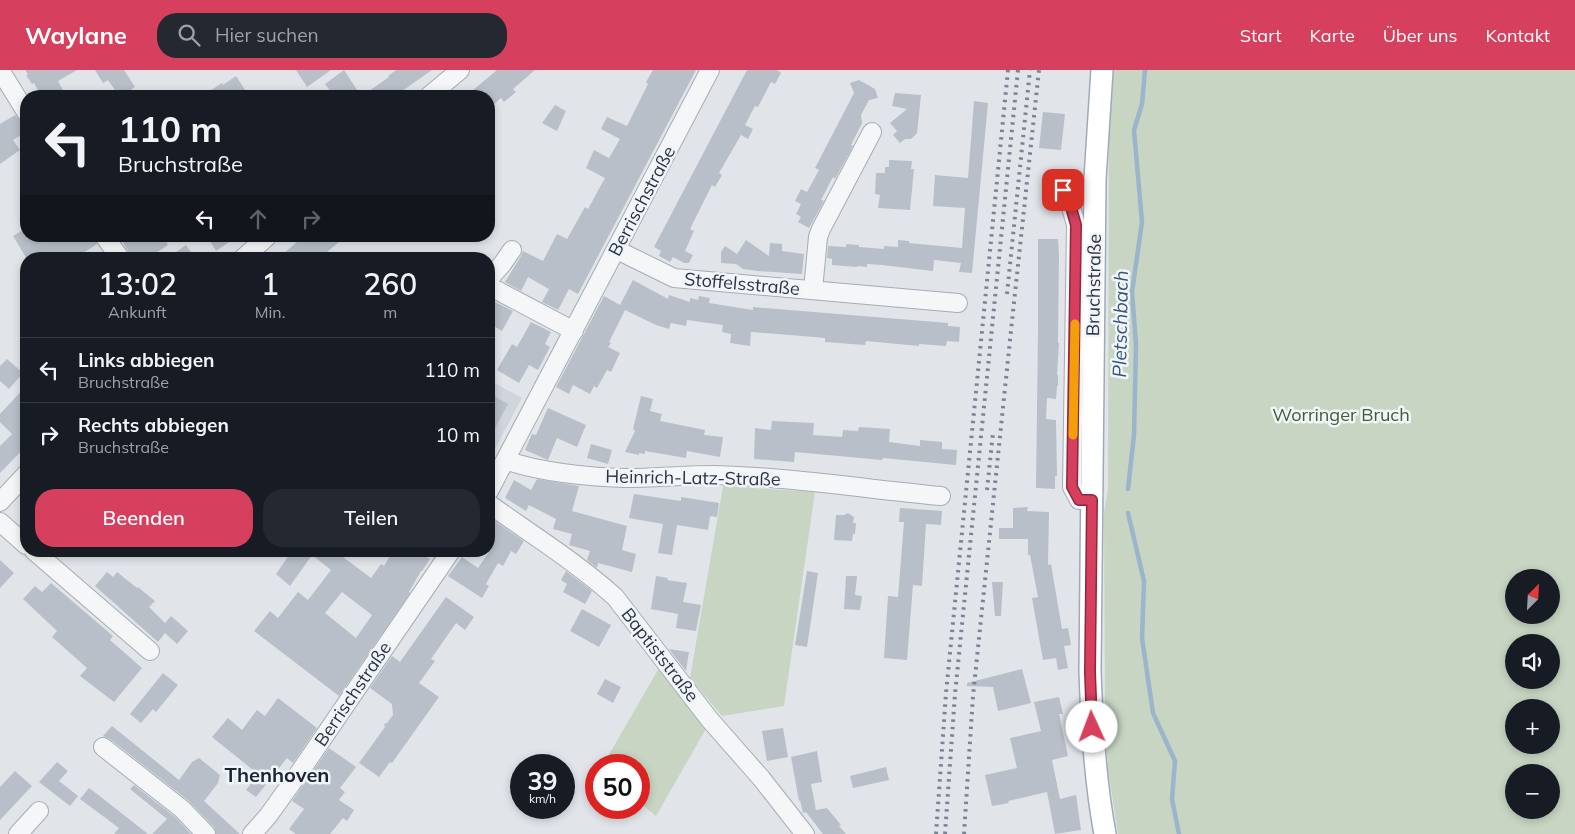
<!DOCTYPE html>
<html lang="de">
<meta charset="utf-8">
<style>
:root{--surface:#171b24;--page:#242831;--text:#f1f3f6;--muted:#9ea1a6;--line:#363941;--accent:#d63f5e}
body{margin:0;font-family:Mulish,sans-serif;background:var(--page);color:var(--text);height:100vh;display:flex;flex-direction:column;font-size:19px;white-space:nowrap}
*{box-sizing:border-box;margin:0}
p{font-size:16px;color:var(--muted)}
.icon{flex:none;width:28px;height:28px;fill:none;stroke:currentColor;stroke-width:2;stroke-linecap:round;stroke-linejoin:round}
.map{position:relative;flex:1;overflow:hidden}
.panel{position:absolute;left:20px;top:182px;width:475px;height:305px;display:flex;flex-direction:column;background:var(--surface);border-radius:20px;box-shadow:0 2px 8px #0003}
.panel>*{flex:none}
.banner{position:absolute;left:20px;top:20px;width:475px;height:152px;border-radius:20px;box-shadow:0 2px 8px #0003;background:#171b24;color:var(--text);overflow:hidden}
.needle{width:32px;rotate:24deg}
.controls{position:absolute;left:1505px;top:499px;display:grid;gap:10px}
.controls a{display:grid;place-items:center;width:55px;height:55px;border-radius:50%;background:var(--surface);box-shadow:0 2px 8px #0003;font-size:25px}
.speed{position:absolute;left:510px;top:684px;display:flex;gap:10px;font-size:25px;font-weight:700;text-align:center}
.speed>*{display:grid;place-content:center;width:65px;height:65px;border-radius:50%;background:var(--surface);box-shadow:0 2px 8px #0003;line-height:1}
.speed small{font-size:12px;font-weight:400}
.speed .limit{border:8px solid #d22;background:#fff;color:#111}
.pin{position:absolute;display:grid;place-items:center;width:42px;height:42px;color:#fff;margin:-21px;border-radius:10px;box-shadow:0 2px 8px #0006}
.me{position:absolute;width:55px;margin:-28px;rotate:358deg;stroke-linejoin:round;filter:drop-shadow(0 0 4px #0008)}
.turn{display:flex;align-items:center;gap:18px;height:105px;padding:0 15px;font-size:22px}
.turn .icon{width:65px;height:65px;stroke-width:2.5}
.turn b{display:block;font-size:35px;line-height:42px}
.lanes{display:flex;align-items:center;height:48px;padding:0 15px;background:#0003;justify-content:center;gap:25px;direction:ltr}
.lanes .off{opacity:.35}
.eta{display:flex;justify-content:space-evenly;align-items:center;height:85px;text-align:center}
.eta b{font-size:30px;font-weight:600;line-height:35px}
.primary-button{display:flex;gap:10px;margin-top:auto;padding:10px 15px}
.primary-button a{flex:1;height:58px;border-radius:20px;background:var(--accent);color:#fff;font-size:20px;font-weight:600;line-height:58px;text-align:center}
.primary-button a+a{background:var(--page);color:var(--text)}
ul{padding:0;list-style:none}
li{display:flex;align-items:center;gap:15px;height:65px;padding:0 15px;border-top:1px solid var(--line)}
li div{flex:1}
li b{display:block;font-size:19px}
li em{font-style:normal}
header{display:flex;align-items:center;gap:30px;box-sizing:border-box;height:70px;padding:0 25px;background:var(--accent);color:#fff}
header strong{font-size:24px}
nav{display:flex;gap:28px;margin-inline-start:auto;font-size:18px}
.search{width:350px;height:45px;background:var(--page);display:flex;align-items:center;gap:12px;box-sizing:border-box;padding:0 18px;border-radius:20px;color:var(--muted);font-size:19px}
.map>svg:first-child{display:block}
.built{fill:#cfd4dd}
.green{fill:#c7d5c2;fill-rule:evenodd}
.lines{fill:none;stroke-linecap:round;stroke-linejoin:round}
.stream{stroke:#9ab5cc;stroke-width:4.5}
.building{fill:#b8bfc8;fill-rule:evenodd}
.minor-casing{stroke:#a6acb5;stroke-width:20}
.major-casing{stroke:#9faab7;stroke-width:24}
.minor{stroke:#f4f6f8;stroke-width:18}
.major{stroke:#fff;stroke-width:21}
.rail{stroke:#798595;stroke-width:4;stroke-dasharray:2.5 5;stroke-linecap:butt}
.route-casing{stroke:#8b293d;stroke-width:12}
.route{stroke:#d63f5e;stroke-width:9}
.slow{stroke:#f59e0b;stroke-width:9}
.labels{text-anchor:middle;stroke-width:5;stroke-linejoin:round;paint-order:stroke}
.street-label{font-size:18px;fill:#283343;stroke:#f1f4f8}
.park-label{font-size:18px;fill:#3f6035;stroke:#f1f4f8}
.water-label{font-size:19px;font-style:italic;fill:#30557a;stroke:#f1f4f8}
.quarter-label{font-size:20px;font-weight:bold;fill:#1a2434;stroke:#f1f4f8}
</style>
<header>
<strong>Waylane</strong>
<div class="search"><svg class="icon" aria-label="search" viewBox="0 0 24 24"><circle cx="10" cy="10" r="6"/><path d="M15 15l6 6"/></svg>Hier suchen</div>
<nav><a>Start</a><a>Karte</a><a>Über uns</a><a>Kontakt</a></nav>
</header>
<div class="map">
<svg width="1575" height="764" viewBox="0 0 1575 764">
<rect width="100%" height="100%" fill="#e1e5ea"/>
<!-- built -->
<path class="built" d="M489,310L522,328L489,390Z"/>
<!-- green -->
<path class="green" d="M1109,0H1575V764H1118L1108,699L1105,647L1104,443L1108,419ZM1514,508H1551V545H1514ZM1514,572H1551V610H1514ZM1514,638H1551V675H1514ZM1514,702H1551V740H1514Z
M723,416L815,422L784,636L722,646L690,608Z
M659,598L707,657L656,746L639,732V695H603Z"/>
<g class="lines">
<!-- stream -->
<path class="stream" d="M1128,419L1134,365L1136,275L1132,222L1142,152L1134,60L1142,34L1145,0
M1128,443L1144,511L1142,568L1153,643L1175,691L1172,729L1179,764"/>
</g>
<!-- building -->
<path class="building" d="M25,0H77L58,11L64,22L56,26H41L34,13L32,14L26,5L28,4Z
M95,0H124L135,17L122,26H119L108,10L103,13Z
M296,0H331L307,17Z
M344,0L361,26H334L325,14Z
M396,0H432L395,26H362L389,7L388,6Z
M497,0H535L513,19L516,22L504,32L501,28L489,39V26H466Z
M653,0H696L578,224L569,219L558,240L542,232L549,219L528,207L521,221L505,212L521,186L523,181L543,191L557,164L567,169L585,137L588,139L605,108L586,98L594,80L609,88L620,69L601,59L607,47L627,56L648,14L646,12Z
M747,0H777L781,3L775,14L771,12L758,37L755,36L745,55L753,59L748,69L741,65L719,103L722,105L715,117L712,115L690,159L694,161L685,181L693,185L689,193H684L673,187L670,192L659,186L661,181L654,177Z
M236,6L249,26H202L222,13L223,15Z
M859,10L875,19L878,28L869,30L861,45L862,53L851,75L853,76L835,109L833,107L821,130L824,131L809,158L798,152L801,147L796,144L801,134L795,131L801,119L807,122L819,100L815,98L854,23L850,13Z
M895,23L921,25L917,63L911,69H905L900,73L893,65L897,61L890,53L907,39L892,36Z
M974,31L988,33L972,203L959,202L961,193L934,190L933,201L882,195L867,194V197L857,196V197L832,195V189L827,188L828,176L846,177V174L859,175V177L884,179V176L898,177V170L909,171V173L962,178L965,138L933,136L935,105L968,108Z
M555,35L566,41L557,61L542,53Z
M1043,42L1065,44L1061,80L1039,78Z
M15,45L22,52L26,53V62L13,70L20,80L0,94V54Z
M889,90L912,91L911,99H914L910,140L878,138L880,125L875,124L876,103H885V97H889Z
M26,158V166H94L97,174L74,189H27L13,166Z
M119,166H163L168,175L147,189H135L132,183L130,184Z
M207,166H238L216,181Z
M304,166H346L319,189H277Z
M1038,169H1058L1059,183L1058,273H1059L1057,305H1058V316H1057L1056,329L1047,328L1046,349L1056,350L1057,406H1055V419L1036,418L1038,259Z
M746,170L769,186L770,173L782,174V181L804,184L802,204L758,201L743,199L736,194L721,193V182L725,176L737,184Z
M186,175L196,189H166Z
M633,210L668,229L669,225L690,232V228L698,230L699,226L710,228L709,233L753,240V237L948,253V256L960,257L959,272L947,271L946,276L919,274V276L866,271L865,275L825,272V268L814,267L751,262L750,276L730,273L731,264L722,262L723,255L687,250L686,256L671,253L669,259L656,255L625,240L609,272L611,273L608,277L620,283L611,302L607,300L597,318L594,316L590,324L573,315L569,324L556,317L604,226L620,235Z
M489,229L513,241L502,261L489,253Z
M531,252L551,262L545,274L550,277L538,300L529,295L519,313L497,300L512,274L517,277Z
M7,289L23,303L9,319L0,311V296Z
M26,316V376L0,403V376L12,364L0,352V344Z
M489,323L508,334L489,369Z
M641,326L653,329L650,341L662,344L660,351L705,360L704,365L723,367L720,387L687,381L686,388L645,381V384L639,383V385L625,382L635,361L633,359Z
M548,338L586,355L577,377L557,368L548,390L525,380L532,364L536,365Z
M772,351L814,353L813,365L842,367L843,360L858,361L859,357L890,359L889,372L920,376V370L942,372V379L957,380L956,395L883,388L882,390L795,382L794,392L754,389L755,358L771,360Z
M591,374L612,380L608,394L587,388Z
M537,409L579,416L572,441L627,456L622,480L636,484L632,502L598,493L597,498L587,490L590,481L569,475L572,464L553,459L556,449L529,435L526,441L505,428L514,410L531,420Z
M634,424L681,431V427L719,433L717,447L710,446L708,460L677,455L672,485L658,483L663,454L629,448Z
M1028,437L1027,441L1049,442L1048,495L1051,494L1062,559L1068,558L1071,575L1064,576L1068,598L1058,600L1056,588L1043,590L1032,528L1038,527L1030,485H1028V469H999V458H1013V438Z
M900,438L942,441L941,455L926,454L922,516L913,515L907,590L884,588L888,526L898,527L904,452H899Z
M848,443L854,447L853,453H856L855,464H853L852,471L834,470L836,445H844Z
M493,450L524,471L516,484L511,481L503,496L498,493L486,514L489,516L482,528L448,506L462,487L478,498L489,482V456Z
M292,481H335L371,508L381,494L384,496L393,481H417L430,489L422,501H421L409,522L410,523L339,626L254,561L270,541L278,548L298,522L308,530L331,500L312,485L290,516L276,504ZM342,522L372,545L356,568L325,543Z
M0,490L14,503L0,518Z
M566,501L592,521L585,534L563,522L567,514L561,510Z
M807,501L818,503L807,577L795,575Z
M107,502L113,507L117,502L137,518L138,517L145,523L155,531L149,537L165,553L171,546L188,561L177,574L165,563L158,572L95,516Z
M656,506L668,508L667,510L687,513L683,532L701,535L696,561L676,558L678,544L651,539Z
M846,506H857L855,525L862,526L860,540L844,539Z
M992,512H1003L1001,546H995Z
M51,513L113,566L110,570L142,598L114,632L80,606L87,598L52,567L57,561L23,529L35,516L42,522Z
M446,527L474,547L465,560L456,553L431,589L435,591L419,613L439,627L392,693L390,692L379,707L359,693L385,657L384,654L387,653L393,645L392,634L370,618L392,586L400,592Z
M582,539L611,555L599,577L570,561Z
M669,579L689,582L686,601Z
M1022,599L1031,633L998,641L993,617L967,616V613Z
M163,603L178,615L156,642L153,639L141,653L130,644Z
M605,609L621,617L613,633L597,624Z
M1059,627L1063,644H1059L1068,686L1052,690L1060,729L1076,725L1081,760L1055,764L1047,722L1008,731L1009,733L992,736L985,705L1017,698L1010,668L1041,661L1034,632Z
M278,628L317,658L293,693L287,688L256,727L246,720L258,704L212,667L228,648L242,660L257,640L265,646Z
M112,656L179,710L192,692L199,688L220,705L218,713L204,731L240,764H216L214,757L189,731L110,669L103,666Z
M783,658L788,687L767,691L762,661Z
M329,678L356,697L340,718L345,722L339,730L354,740L347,751L343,748L330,764H296L289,759L304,739L292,731Z
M817,681L822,712L811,714L816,740L827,738L841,755L839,756L846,764H823L806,742L803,743L800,730L799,731L791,687Z
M57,692L68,701L59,711L78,726L70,736L39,712Z
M886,697L889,710L853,718L850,706Z
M15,701L32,716L0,750V717Z
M134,715L175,747L191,764H152L167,749L130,719Z
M89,718L101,727L148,764H114L119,758L80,729Z"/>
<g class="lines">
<!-- minor casing -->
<g class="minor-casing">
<path id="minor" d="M0,0L26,42
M429,26L460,0
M1063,120L1070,134L1076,155L1072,417L1079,430H1092
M104,166L121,189
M617,180L674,208L958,233
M242,189L268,166
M489,209L503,193L512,180
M489,216L574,261
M813,220L818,167L821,159L872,62
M505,390C539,402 588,407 624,408C655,408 685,405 715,405C791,407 866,419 941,426
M489,421L710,0
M0,432L26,404
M489,434C531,464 576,492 615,527L710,650L761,708L805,764
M0,452L26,475
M34,481L150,581
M103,677L182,739L206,764
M18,764L39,741
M252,764L268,746L301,700L451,481"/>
</g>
<!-- major casing -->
<g class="major-casing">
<path id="major" d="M1102,0L1095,109L1090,601C1092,656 1095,710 1105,764"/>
</g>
<!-- minor -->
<use href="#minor" class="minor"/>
<!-- major -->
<use href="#major" class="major"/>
<!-- rail -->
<path class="rail" d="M1007,224L1030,0
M987,420L993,363
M936,764L946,623L1008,0
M945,764L955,624L1018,0
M964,764L973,626L1012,251L1039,0"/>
</g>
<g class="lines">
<!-- route casing -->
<g class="route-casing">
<path id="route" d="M1063,120L1070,134L1076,155L1072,417L1079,430H1092L1090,602L1092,657"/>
</g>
<!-- route -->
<use href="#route" class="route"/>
<!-- slow -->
<path class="slow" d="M1073,365L1075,254"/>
</g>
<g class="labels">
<!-- street labels -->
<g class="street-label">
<text transform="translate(642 131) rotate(-62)" y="6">Berrischstraße</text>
<text transform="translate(742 214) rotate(5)" y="6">Stoffelsstraße</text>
<text transform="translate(1094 215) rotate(-89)" y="6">Bruchstraße</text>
<text transform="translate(693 408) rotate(1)" y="6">Heinrich-Latz-Straße</text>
<text transform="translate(660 585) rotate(52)" y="6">Baptiststraße</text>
<text transform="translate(353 624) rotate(-56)" y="6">Berrischstraße</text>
</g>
<!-- park labels -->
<g class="park-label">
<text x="1341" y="351">Worringer Bruch</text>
</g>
<!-- water labels -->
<g class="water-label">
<text transform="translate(1120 254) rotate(-89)" y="7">Pletschbach</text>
</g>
<!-- quarter labels -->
<g class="quarter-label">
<text x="277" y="712">Thenhoven</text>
</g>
</g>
</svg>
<div class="controls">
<a><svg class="needle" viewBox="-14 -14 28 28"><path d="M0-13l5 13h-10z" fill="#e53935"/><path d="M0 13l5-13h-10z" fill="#9ea1a6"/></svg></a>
<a><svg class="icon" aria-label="sound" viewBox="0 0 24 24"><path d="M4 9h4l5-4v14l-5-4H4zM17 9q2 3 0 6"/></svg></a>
<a>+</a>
<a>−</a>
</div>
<div class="speed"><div>39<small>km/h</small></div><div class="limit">50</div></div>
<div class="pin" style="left:1063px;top:120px;background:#d93025"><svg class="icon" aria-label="arrive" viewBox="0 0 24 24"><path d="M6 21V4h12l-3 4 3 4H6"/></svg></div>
<svg class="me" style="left:1092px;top:657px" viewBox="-20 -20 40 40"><circle r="19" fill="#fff"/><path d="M0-13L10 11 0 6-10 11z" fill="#d63f5e"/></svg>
<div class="banner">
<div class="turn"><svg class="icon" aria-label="left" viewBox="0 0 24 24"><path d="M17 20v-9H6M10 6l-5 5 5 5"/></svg><div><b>110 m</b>Bruchstraße</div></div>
<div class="lanes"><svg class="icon" aria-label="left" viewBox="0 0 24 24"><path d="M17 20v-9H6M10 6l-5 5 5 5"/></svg><svg class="icon off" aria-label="ahead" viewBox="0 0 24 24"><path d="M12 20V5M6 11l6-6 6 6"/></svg><svg class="icon off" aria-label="right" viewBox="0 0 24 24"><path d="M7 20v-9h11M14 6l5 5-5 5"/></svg></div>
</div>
<section class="panel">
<div class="eta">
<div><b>13:02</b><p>Ankunft</p></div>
<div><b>1</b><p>Min.</p></div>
<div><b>260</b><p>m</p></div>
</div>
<ul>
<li><svg class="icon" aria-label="left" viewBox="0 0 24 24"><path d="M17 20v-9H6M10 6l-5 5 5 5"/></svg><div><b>Links abbiegen</b><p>Bruchstraße</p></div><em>110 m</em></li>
<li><svg class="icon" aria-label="right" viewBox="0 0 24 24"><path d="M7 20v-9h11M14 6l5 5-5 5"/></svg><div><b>Rechts abbiegen</b><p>Bruchstraße</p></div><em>10 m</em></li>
</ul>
<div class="primary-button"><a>Beenden</a><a>Teilen</a></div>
</section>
</div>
